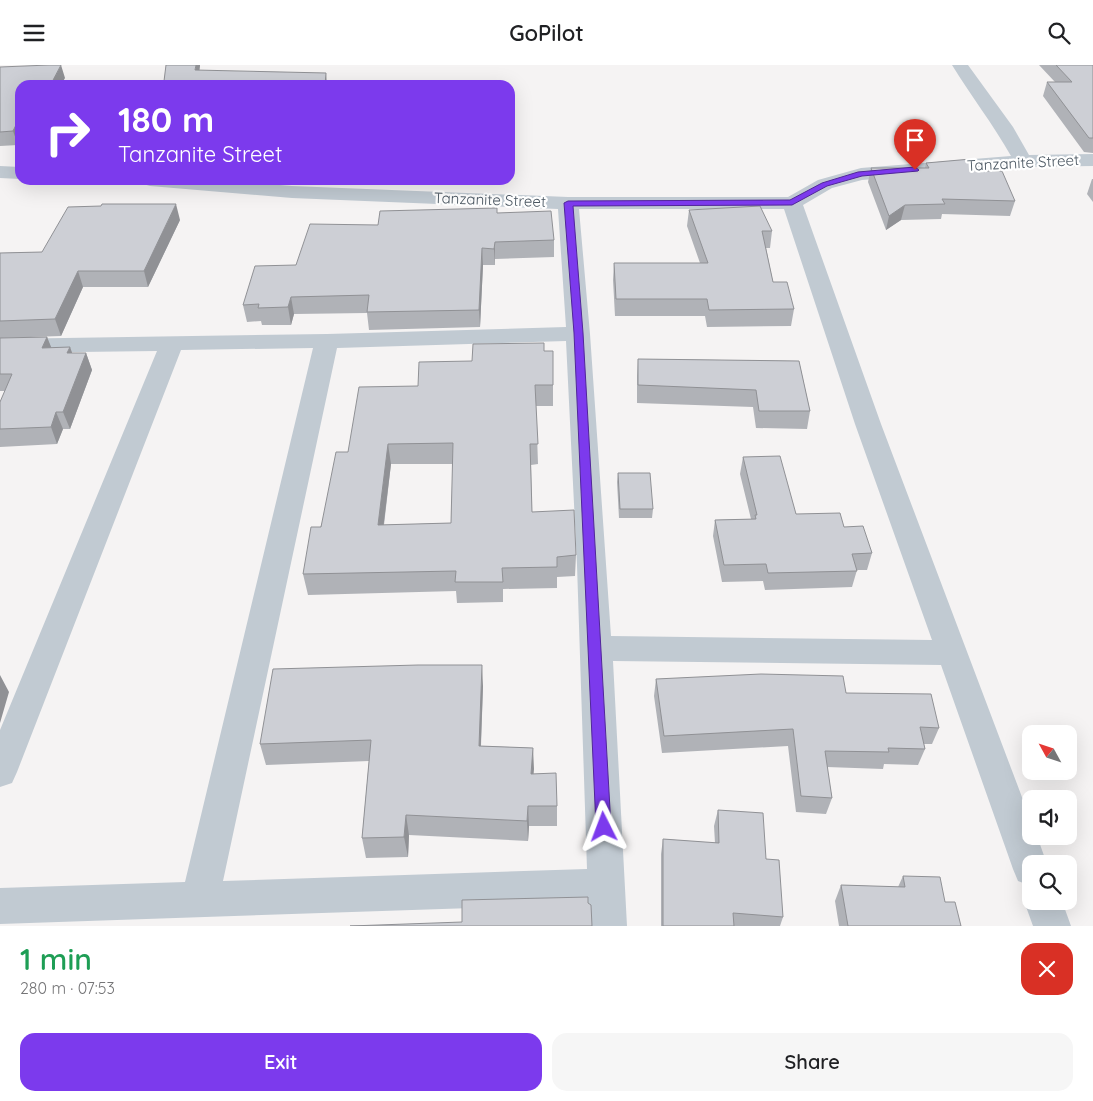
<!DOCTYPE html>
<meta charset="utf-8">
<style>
:root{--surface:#fff;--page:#f6f6f6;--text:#202124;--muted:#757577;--accent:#7c3aed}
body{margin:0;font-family:Quicksand,sans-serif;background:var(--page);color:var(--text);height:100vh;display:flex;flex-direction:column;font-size:19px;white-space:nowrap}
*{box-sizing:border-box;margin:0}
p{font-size:16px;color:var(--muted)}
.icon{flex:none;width:28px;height:28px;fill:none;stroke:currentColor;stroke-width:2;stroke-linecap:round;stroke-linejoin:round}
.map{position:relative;height:861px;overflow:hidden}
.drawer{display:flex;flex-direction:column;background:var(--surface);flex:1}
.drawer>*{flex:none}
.hud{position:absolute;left:15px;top:15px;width:500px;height:105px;border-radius:15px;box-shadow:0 5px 20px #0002;background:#7c3aed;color:#fff;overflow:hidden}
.needle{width:32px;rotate:310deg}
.controls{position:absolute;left:1022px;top:660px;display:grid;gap:10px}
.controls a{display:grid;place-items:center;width:55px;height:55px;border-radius:10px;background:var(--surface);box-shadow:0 5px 20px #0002;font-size:25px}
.pin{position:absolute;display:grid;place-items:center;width:42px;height:42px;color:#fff;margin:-51px -21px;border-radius:50% 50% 50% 0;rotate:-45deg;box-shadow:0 0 5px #0007}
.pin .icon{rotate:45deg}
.me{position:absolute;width:55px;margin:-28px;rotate:357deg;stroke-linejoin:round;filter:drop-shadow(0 0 4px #0008)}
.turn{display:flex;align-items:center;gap:18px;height:105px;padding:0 20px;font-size:22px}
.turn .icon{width:65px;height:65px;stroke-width:2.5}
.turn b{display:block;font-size:35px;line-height:42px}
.round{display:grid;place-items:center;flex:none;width:52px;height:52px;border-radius:15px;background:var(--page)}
.summary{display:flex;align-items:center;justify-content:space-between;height:85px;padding:0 20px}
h1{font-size:30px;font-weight:600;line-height:38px;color:#1e9e55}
.cta{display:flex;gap:10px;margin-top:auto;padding:10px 20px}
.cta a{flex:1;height:58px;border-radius:15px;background:var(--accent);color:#fff;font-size:20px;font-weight:600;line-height:58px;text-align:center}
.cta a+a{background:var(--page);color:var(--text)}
header{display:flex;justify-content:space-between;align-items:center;height:65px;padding:0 20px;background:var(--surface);font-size:22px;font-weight:600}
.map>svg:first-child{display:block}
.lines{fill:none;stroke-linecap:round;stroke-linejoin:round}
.minor{fill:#c1cad2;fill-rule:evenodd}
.wall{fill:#b0b2b7;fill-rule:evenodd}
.shaded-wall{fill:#909195}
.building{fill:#cdcfd5;stroke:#909195;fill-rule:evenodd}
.route{fill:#7c3aed;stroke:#51269a}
.labels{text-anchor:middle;stroke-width:4.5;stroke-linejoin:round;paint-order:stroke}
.far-street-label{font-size:15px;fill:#4a5661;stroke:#fff}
</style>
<header><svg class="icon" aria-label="menu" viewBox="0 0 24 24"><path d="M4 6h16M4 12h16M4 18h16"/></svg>GoPilot<svg class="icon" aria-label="search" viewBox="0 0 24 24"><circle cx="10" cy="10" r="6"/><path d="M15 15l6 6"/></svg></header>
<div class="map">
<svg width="1093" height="861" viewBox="0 0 1093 861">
<rect width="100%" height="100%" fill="#f5f3f3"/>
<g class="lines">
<!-- minor -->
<path class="minor" d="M952,0H968L1013,62L1029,90L1093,89V101L1023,102L862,115L832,123L803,140L881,359L1031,756V771H1037L1047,799H1031V821L1018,816L1013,804L941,600L613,596L627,861H589L588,839L0,859V823L185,817L313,283L181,285L17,707L12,718L0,722V665L157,286L0,288V274L327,269L566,262L558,144L292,133L150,121L143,119L140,115H220L292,121L568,132H788L818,115L861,103L1011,91C993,59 971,31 952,0ZM579,144H784L855,359L932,575L611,571L590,269ZM566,276L577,500L587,804L223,816L337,283Z
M0,101L20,102V114L0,113Z
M1030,823H1031V836H1062L1071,861H1033L1024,836Z"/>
</g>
<!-- wall -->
<path class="wall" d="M1039,0H1093V88L1084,87L1043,31L1047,17H1055Z
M0,2L65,13L20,20V76L18,80L0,81Z
M926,98L978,106L1015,136L1010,151L942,149L941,154L901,155L886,165L868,117L871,103H925Z
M1092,114H1093V137L1087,129Z
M497,143V148L554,175V192L495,194V200H483L480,262L369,265L367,248L294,249L291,260H262L261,256L247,257L243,240L296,200L378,160Z
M689,145L772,166L770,183H766L773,217L794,244L791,261L707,262L705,251H615L613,215L614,198H700L687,161Z
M180,155L148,222H83L61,271L0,273V188L42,187Z
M47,272L51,283L70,282L72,288H86L92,305L70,364H63L57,379L0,382V337L5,326H0V273Z
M544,286H553V341H536L538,399L531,400L532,447L576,490L575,511L557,512V523L503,524V537L457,538L456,526L308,530L303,509L348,387L418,321L472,296ZM391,399H453L451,458L384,460Z
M638,294L799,296L810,346L807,364L756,363L753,342L637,338V311Z
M743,392L796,449L844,462L872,488L867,505H857L852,522L765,525L763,516L722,517L713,471L715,455L751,454L740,409Z
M618,408L653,444L652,453H619L617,417Z
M656,614L846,628L939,663L932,679H924L925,684L918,700L884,699L883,704L827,702L832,733L826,749L796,747L788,681L662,688L654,631Z
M483,621L481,681L533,683V709L557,741V761H529L528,776L409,770L408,792L366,793L362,773L369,696L266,700L260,679Z
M718,745L766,794L783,852L780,861H661V789L663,774L715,778L714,761Z
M903,811L945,837L961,861H839L835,836L841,820L898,822Z"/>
<!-- shaded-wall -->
<path class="shaded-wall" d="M61,0L65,13L61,20H51V19Z
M196,0H200V1L198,19L195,5Z
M326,8L327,20H325Z
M16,60L20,71V76L18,80L13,66Z
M176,139L180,155L148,222L144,206Z
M905,140L901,155L886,165L889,151Z
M495,177V200L494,184Z
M482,183L483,200L480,262L479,245Z
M78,206L83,222L61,271L55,254Z
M291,232L294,249L291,260L288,242Z
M47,272L54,289L42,283Z
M70,282L76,299L67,288Z
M86,288L92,305L70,364L63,347Z
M56,347L63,364L57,379L51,362Z
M388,379L391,399L381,481L378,460Z
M482,600L483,621L480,701L479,681Z
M0,610L9,627L0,658Z
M533,683L534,704L532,729L531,709Z
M528,741L529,761L528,776L527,756Z
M406,750L409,770L408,792L404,772Z"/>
<!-- building -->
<path class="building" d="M49,0H61L51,19H54L53,20H20V60H16L13,66L0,67V2Z
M166,0H196L195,5L326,8L325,20H147L149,16H164Z
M1056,0H1093V73H1089L1047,17H1072Z
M971,94L978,106H1002L1015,136L942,134L945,139L905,140L889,151L871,103H929L926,98Z
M102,139H176L144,206H78L55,254L0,256V188L42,187L68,142L101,141Z
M760,141L772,166H762L773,217H787L794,244L709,245L707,234H616L614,198H708L689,145Z
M497,143V148L551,146L554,175L495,177L494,184L482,183L479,245L367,247L369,230L291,232L288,242L258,243L259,239L243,240L255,201L296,200L310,159L378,160L380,146Z
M47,272L42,283L70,282L67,288H86L63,347H56L51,362L0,364V337L12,309H0V273Z
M544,278V286H553V320H535L538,379H530L532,447L574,445L576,490L557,492V502L502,503L503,517H455L456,506L303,509L311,462H321L336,387H348L359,322L418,321L419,297L472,296L473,279ZM453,378L451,458L378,460L388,379Z
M638,294L799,296L810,346H759L756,325L638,320Z
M780,391L796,449L840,448L844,462L863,461L872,488L852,489L857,506L768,508L766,499L724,500L715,455L756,454L755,450H757L743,392Z
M618,408H650L653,444H620Z
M418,600H482L479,681L533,683L531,709L556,708L557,741H528L527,756L406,750L404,772L362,773L371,675L260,679L273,604Z
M761,609L843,611L846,628L931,629L939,663L920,662L925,684L888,683L889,687L825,686L832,733L801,731L793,664L664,671L656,614Z
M718,745L763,748L766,794L779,795L783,852L733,848L734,861H663V774L719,778Z
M903,811L940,812L945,837H955L961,861H848L841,820L905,822Z
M588,832V838L591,840L592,861H350L462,857V835Z"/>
<!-- route -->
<path class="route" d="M915,102L919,105L918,106L862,111L827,121L792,140L573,141L583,268L611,762L609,767L604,768L598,767L596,762L574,268L564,138L568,136L790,135L822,118L858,107Z"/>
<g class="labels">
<!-- far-street labels -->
<g class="far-street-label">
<text transform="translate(1023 98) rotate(-3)" y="5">Tanzanite Street</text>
<text transform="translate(490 135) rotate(2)" y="5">Tanzanite Street</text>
</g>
</g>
</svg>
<div class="controls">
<a><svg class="needle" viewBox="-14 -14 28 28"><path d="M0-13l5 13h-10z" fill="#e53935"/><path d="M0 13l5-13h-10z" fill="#757577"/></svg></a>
<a><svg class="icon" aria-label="sound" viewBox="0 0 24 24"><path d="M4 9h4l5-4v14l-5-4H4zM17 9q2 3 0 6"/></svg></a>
<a><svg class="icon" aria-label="search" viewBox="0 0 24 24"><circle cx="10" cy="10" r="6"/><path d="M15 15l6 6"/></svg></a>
</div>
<div class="pin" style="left:915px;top:105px;background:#d93025"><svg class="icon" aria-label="arrive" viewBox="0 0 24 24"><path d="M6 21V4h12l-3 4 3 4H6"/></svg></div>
<svg class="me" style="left:604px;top:762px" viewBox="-20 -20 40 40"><path d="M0-17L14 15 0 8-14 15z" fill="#7c3aed" stroke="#fff" stroke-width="4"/></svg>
<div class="hud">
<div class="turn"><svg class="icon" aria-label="right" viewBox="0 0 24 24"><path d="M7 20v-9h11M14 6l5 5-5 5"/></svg><div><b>180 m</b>Tanzanite Street</div></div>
</div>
</div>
<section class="drawer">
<div class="summary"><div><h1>1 min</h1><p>280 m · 07:53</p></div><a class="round" style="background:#d93025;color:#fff"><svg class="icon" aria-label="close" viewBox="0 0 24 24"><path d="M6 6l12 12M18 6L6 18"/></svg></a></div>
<div class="cta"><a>Exit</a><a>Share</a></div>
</section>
